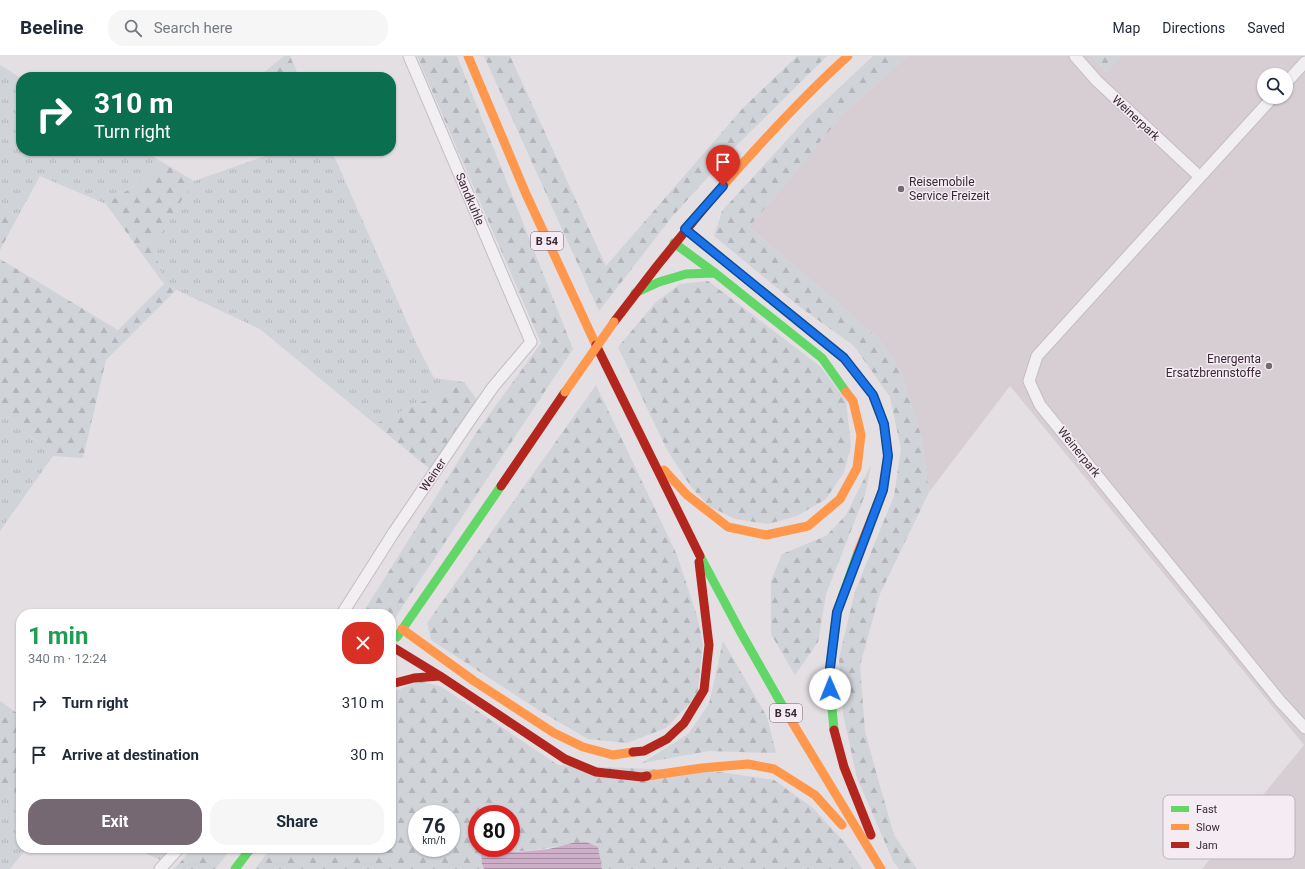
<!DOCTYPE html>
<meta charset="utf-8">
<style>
:root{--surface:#fff;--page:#f6f6f7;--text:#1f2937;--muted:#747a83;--line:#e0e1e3;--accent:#766873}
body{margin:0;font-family:Roboto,sans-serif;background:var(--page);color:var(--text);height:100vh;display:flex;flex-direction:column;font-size:15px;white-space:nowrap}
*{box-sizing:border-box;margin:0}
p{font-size:13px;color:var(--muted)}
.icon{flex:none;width:22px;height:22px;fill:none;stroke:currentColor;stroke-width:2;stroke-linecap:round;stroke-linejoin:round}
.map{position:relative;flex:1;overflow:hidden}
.details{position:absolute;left:16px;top:553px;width:380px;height:244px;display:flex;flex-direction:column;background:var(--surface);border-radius:16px;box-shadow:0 1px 3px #0004}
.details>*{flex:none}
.hud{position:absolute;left:16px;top:16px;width:380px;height:84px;border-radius:16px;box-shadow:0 1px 3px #0004;background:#0b6e4f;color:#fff;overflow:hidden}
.buttons{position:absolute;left:1257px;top:12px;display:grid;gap:8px}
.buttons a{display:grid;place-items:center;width:36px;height:36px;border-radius:50%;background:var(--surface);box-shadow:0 1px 3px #0004;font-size:20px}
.speed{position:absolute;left:408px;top:749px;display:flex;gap:8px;font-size:20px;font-weight:700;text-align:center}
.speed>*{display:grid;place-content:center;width:52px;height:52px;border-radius:50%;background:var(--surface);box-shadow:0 1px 3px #0004;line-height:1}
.speed small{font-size:10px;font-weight:400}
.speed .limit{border:6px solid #d22;background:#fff;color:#111}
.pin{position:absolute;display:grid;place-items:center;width:34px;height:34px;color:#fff;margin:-41px -17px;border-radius:50% 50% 50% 0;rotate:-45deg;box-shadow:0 0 4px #0007}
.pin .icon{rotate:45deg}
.me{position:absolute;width:44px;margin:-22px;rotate:359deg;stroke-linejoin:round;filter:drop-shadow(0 0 3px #0008)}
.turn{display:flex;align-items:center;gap:14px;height:84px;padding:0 12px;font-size:18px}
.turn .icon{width:52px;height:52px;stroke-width:2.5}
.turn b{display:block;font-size:28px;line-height:34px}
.round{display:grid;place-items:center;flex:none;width:42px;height:42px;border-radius:16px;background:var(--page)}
.headline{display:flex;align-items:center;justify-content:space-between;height:68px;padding:0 12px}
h1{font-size:24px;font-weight:700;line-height:30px;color:#1e9e55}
.primary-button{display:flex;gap:8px;margin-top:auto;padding:8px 12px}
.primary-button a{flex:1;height:46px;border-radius:16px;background:var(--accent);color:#fff;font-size:16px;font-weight:700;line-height:46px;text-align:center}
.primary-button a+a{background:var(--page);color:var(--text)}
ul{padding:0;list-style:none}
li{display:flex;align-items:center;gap:12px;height:52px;padding:0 12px}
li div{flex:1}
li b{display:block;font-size:15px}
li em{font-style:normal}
header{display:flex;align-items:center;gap:24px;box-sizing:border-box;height:56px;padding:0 20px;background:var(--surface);border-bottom:1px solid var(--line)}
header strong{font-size:19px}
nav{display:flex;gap:22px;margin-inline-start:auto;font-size:14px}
.search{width:280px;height:36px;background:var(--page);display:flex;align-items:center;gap:10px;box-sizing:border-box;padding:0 14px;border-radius:16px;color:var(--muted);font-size:15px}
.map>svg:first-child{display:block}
.built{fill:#d7ced4;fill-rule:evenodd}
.grass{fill:url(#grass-tufts)}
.forest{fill:url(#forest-firs);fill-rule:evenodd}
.water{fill:url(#water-rules)}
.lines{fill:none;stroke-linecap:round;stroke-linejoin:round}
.street-casing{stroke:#c2bdc1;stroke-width:13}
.street{stroke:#f1eff1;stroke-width:11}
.fast{stroke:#63d668;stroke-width:9}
.slow{stroke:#ff974d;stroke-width:9}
.jam{stroke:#b3261e;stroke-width:9}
.slow-bridge{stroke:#ff974d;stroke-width:9}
.route-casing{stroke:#114b97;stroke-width:10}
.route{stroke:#1a73e8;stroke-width:7}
.poi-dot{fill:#766873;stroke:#f4ecf2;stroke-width:1.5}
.labels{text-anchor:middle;stroke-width:3;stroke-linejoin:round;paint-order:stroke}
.shield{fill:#f4ecf2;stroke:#72636f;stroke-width:1}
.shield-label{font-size:11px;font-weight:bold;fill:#3b2837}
.street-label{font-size:12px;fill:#3b2837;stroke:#f4ecf2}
.poi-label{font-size:12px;fill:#3b2837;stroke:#f4ecf2;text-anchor:start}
.key{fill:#f4ecf2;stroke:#bcb1ba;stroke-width:1}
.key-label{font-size:11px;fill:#3b2837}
</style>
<header>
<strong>Beeline</strong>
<div class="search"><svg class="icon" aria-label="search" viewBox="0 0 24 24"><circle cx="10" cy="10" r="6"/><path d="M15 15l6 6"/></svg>Search here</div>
<nav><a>Map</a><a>Directions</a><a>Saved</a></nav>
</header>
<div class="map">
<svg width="1305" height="813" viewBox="0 0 1305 813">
<defs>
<pattern id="grass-tufts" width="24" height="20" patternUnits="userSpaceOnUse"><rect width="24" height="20" fill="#d0d3d8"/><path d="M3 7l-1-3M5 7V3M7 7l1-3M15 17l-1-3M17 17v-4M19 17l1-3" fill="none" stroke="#b4b5ba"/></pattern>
<pattern id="forest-firs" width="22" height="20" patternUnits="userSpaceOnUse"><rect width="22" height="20" fill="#d0d3d8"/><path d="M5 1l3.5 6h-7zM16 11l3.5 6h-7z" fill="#b4b5ba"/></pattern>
<pattern id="water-rules" width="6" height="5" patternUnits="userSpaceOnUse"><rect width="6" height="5" fill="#ceafca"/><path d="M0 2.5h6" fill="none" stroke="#a88ea5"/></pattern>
</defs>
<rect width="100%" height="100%" fill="#e4dfe3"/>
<!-- built -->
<path class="built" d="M907,0H1092L1106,16L1121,0H1305V813H1202L1304,689L1010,330L929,436L921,379L901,315L877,281L749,171L844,57ZM1264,19H1286V41H1264Z"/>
<!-- grass -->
<path class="grass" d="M0,9L21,22V95H144L167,109L106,148L40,120L17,162L0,146Z
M280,95H332L417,289L434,322L464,326L375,368L260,273L164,228L153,189L194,125Z
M0,353L53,400L0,475Z
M0,728L21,739V792H27L10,813H0Z"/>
<!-- forest -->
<path class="forest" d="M284,0H290L299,21H258Z
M417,0H457L573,293L391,568V558H362L476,377L541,287Z
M484,0H510L606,210L743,52L797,0H827L736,90L671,162L599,255Z
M873,0H907L844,57L749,171L877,281L901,315L921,379L929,436L879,540L860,610L865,675L876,716L894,779L917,813H899L893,805L857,722L843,658L839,602L855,535L894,440L901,393L890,341L854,290L800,251L714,180L722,155L807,62Z
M1092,0H1121L1106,16Z
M167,109L194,125L153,189L164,228L176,234L106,304L83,402L53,400L0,353V203L118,274L164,228L106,148Z
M0,146L17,162L0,194Z
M708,225L821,311L846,345L851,390L844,416L826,443L797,460L768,468L735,463L709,450L691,431L667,394L618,291L656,246L680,228Z
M464,326L477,344L430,413L375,368Z
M596,329L677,499L698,563L703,589L697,640L666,672L627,687L588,683L540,655L431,584L427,567Z
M871,409L865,439L826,538L818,586L795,619L771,578V525L782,498L826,480L846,459Z
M723,585L767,661L776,697L709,695L642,707L688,678L709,648Z
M418,625L440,630L558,709L719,716L774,724L813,752L846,788L862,813H602L600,804L572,787C544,794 517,797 488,795L482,808L484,813H255L271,792H391V637ZM417,758H451V792H417ZM477,758H511V792H477Z
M0,645L21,660V739L0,728Z
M134,792H172L163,805Z
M193,792H232L215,813H174Z"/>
<!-- water -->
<path class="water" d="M586,786L598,791L602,813H484L482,808L481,796L488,795L520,796L549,793L572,787Z"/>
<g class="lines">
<!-- street casing -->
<g class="street-casing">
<path id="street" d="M1075,0L1097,25L1200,121
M1286,27L1305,6
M1273,41L1037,300L1029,325L1040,349L1280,645L1305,672
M342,558L394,476L472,361L493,331L531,286L409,0
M160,813L179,792"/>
</g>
<!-- street -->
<use href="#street" class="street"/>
<!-- fast -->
<path class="fast" d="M685,173L806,271
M674,187L715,217L822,302L846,336
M635,237L659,226L686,218L715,217
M700,500L740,575L786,656
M397,581L501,430
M834,674L829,620L837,556L858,496
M235,813L251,792"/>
<!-- slow -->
<path class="slow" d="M468,0L526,138L596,289
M709,146C753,95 798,45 848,0
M806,271L844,302L873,339L884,368L888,400L883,434L858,496
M664,414L687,439L728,471L766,479L808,470L840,443L857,412L861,379L853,345L846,336
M402,573L474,625L554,677L583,691L613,699L633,696
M786,656L881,813
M647,720L702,712L748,708L774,713L815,739L842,769"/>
<!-- jam -->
<path class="jam" d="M614,266L657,210L709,146
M596,289L700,500
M501,430L565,336
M391,590L440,620L565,703L596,716L642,721L647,720
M391,628L414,622L440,620
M834,674L844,711L871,779
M633,696L644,695L667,683L684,667L704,634L709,589L699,506"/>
<!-- slow-bridge -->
<path class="slow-bridge" d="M565,336L614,266"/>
</g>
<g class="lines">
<!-- route casing -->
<g class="route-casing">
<path id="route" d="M723,130L685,173L844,302L873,339L884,368L888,400L883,434L837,556L829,620L830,633"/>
</g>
<!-- route -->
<use href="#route" class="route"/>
</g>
<!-- markers -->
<g class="poi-dot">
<circle cx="901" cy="133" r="4"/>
<circle cx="1269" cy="310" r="4"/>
</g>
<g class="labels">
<!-- shield labels -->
<g class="shield">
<rect x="531" y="176" width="32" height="18" rx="3"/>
<rect x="770" y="648" width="32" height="18" rx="3"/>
</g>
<g class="shield-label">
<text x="547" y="189">B 54</text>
<text x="786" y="661">B 54</text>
</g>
<!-- street labels -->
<g class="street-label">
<text transform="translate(1136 62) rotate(43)" y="4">Weinerpark</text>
<text transform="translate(470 143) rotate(67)" y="4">Sandkuhle</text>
<text transform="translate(1079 396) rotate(51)" y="4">Weinerpark</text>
<text transform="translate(433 419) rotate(-56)" y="4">Weiner</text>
</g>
<!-- poi labels -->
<g class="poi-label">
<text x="909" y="130">Reisemobile<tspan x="909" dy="14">Service Freizeit</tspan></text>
<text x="1261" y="307" text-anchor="end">Energenta<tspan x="1261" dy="14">Ersatzbrennstoffe</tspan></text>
</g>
</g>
<!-- legend -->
<rect x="1163" y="739" width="132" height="64" rx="6" class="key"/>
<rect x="1171" y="750" width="18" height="6" fill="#63d668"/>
<rect x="1171" y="768" width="18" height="6" fill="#ff974d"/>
<rect x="1171" y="786" width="18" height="6" fill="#b3261e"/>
<g class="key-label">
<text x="1196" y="757">Fast</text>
<text x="1196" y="775">Slow</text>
<text x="1196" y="793">Jam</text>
</g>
</svg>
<div class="buttons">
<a><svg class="icon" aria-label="search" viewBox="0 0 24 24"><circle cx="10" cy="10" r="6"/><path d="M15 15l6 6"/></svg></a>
</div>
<div class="speed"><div>76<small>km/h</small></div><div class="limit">80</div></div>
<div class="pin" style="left:723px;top:130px;background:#d93025"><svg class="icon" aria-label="arrive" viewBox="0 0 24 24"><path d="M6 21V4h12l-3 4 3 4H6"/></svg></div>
<svg class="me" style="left:830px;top:633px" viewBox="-20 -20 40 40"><circle r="19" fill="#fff"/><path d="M0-13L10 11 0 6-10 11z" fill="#1a73e8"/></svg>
<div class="hud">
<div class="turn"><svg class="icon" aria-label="right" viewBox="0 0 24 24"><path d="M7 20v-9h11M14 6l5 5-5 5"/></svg><div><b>310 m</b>Turn right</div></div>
</div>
<section class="details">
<div class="headline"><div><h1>1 min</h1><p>340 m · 12:24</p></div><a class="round" style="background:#d93025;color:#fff"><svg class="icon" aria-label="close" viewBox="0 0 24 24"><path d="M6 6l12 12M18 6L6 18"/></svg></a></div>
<ul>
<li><svg class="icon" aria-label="right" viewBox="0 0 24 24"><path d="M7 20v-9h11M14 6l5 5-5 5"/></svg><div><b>Turn right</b></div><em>310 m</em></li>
<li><svg class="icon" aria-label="arrive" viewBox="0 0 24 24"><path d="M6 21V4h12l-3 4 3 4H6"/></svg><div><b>Arrive at destination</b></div><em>30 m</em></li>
</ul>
<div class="primary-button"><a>Exit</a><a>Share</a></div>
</section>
</div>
